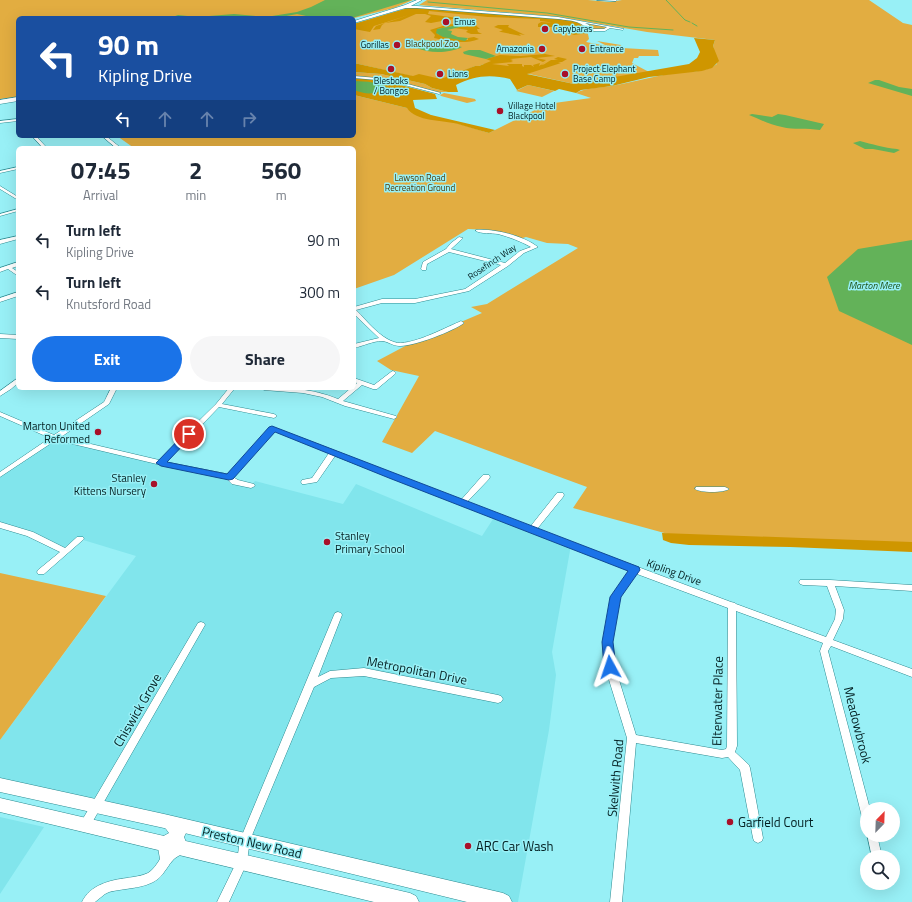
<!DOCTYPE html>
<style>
:root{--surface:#fff;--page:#f6f6f7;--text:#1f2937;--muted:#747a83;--accent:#1a73e8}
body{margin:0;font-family:"Titillium Web",sans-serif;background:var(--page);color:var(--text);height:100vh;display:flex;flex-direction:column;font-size:15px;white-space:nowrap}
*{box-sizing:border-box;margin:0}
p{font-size:13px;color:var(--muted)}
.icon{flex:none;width:22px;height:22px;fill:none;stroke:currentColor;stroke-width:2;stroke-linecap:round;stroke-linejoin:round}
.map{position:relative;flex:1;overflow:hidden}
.side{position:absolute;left:16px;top:146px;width:340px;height:244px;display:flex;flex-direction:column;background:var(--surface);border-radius:6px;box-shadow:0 4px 16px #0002}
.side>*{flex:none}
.banner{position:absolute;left:16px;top:16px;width:340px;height:122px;border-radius:6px;box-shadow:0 4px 16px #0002;background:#1a4fa0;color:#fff;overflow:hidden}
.needle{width:26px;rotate:23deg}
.controls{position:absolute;left:860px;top:802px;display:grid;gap:8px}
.controls a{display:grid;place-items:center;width:40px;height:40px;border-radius:50%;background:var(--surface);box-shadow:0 4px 16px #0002;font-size:20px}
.pin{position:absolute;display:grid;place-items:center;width:34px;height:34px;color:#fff;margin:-17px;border:2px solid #fff;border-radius:50%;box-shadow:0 1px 4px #0007}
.me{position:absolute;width:44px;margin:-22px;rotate:355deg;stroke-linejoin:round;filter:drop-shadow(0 0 3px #0008)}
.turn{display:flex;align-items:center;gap:14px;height:84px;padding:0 16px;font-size:18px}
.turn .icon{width:52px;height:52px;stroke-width:2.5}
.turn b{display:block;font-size:28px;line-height:34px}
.lanes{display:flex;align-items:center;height:38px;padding:0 16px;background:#0003;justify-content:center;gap:20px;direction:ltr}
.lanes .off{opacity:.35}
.eta{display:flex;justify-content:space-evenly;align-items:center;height:68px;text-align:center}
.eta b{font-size:24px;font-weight:700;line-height:28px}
.primary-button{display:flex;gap:8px;margin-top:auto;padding:8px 16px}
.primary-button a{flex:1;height:46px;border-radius:24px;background:var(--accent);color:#fff;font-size:16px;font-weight:700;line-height:46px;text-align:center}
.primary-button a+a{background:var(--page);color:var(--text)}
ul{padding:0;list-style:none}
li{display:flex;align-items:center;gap:12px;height:52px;padding:0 16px}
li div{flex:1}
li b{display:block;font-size:15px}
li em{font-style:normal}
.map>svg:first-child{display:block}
.built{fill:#81e5ec}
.green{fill:#e2ad41}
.forest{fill:#cf9600}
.water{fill:#63b259}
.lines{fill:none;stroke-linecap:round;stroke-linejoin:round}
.stream{stroke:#63b259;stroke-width:1}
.minor-casing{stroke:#2d8a90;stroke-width:1}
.primary-casing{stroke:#2d8a90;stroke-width:1}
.trunk-casing{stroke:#2d8a90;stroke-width:1}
.minor{fill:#fff;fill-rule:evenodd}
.primary{fill:#fff;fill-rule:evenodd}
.trunk{fill:#fff;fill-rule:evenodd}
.route{fill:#1a73e8;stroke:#114b97}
.poi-dot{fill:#a81029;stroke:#98f0f6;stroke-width:1.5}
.labels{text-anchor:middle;stroke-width:3;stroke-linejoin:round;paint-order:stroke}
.far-poi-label{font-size:9px;fill:#031f21;stroke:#98f0f6;text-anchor:start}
.far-park-label{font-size:9px;fill:#503906;stroke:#98f0f6}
.far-street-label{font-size:9px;fill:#031f21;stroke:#98f0f6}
.far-water-label{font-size:10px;font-style:italic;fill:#1e5317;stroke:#98f0f6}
.poi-label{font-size:11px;fill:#031f21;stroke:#98f0f6;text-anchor:end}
.street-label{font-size:11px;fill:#031f21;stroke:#98f0f6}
.near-street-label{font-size:13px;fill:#031f21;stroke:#98f0f6}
.near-poi-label{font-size:13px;fill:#031f21;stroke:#98f0f6;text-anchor:start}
</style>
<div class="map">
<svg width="912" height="902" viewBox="0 0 912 902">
<rect width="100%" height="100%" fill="#98f0f6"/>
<!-- built -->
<path class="built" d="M55,438L223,477L251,486L255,481L343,504L356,484L482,536L495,516L571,545L552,652L556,675L549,730L518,902H503L0,785V740L136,556L80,539L65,551L30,534L0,525V475Z
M0,817L44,827L0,894Z"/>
<!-- green -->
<path class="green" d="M0,0H413L394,8L354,18H18V97L0,99Z
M427,0H588L610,2L622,0H869L903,23L912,25V546L679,537L573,508L587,487L435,431L412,453L382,442L419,376L391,370L377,361L409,344L482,313L471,307L487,304L578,248L568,244L547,243L526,237L519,239L490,230L468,229L394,275L354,289V148H134L117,136H354V95L407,108L489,133L547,104L591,98L576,93C587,87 601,88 612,86C633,82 654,76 675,73C689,71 705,73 717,64L713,46L715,40L647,32L560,17L419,5Z
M408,8L558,18L608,26L609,29L590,32L585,30L588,34L589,39L586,42L607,46L597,41L621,45L622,48L658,50L659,56H639L638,58H634L632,63L649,72L574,84L484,64L479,66H475L448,78L433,81L354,63V24Z
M354,72L381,74L425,84L432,88L448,92H438L396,82L354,77Z
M528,85L554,91L542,97L516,91Z
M444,93L475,99L476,101L467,103L441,96L440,95Z
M0,573L106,596L0,740Z"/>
<!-- forest -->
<path class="forest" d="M408,8H419L561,19C569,20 580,20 583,29L586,31H585L587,33L574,35L567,32H550L583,30C579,27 576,28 571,27C560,25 552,22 540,21V19L488,17L429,11L428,14L458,18L431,23L425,22L431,16L425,14H416L400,21L385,23L382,25L380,29L373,30L376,26L409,15L374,26L370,32L354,29V24Z
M472,22L480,29H477L478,32L482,34H471L466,32L468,30L454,28L465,26H474L468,23L437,29V34L468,40V38L474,37L479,39C463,45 450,41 434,38L435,35L430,30L446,25Z
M541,22L557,23L571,29L558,30L554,27H538V24Z
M498,25H509L508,27L525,35L519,34L521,36L501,32H499L503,30L494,27Z
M694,38L715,40L713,46L719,61L712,68L702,71L649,77L612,86L581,90L576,93L559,89L555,91L528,85L517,90L510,79C490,74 473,76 456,85L458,92H448L432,88L425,84L381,74L354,72V63L413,76L419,74L441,79L475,66H479L491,61L486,59L500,55L521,56L545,54L555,56L536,58L546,60L543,62L531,57L510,59L513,60L511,61L513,62L492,64L509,66L507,64H522V66L524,67V65H531L534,67L533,65L540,63L539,66L547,61L541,65L557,62L543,65L551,60H558L554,59L558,57L567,59L562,62H558L561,63L527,74L574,84L689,64L697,58L700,52Z
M354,78L382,80L435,94L437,99L413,100L415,108L431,115L495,130L489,133C478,130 468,127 458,124C443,120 416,122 407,108L354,95Z
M662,533L912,542V552L790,547L689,545L671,543L663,540Z"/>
<!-- water -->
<path class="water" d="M325,0H411L352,18H306V16L297,14L276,18H170L178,15L197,17L234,14L266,17L297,12L311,7Z
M468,23H472L475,26H465L447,30L452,31L451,34L458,37L468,38L465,41L443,37L436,33L437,29Z
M421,40L432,41L462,47C450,53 430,54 417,48L419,44L417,42Z
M469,50H480L496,56L486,59L464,54L463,52Z
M875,80H879L899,87L912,89V96L868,83Z
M354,81C367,82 379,81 389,89C375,93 369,96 354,90Z
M752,114L772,117L778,114L785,115L824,124L820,130C807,128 794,130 782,127C770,125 759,119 749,115Z
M860,141C872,144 884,148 897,149L900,150L894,153L873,149H865L853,143Z
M912,240V345L839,311L827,277L858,249Z"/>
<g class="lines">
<!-- stream -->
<path class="stream" d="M666,0L685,20L690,22
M428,2L547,13L629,27L673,30
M692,23L697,26"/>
<!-- minor casing -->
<g class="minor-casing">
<path id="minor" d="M597,0H617L616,1Z
M402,6H417L558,17L624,29L623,30L610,28L605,31H590C579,20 573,21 558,19L417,8H401ZM585,23L607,27L604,29H591L589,25Z
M354,76L389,79L441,93L439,94L389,81L354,78Z
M18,119V121L0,123V121Z
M32,136H36L47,148H43Z
M102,136H106L121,148H116Z
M18,167V169L0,173V171Z
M0,186L18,197V200L0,189Z
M18,209V211L0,216V214Z
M476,230C494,228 524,236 538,247L524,253L508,266L469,291L415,303H382L356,310C367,321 379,337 394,342C410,347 444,328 459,322L461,321L464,323C454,331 412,347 399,346C393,346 387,341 382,341C373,341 363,346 354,348V344L379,338L354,314V307L382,299H415L465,289L501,265L449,252L427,264L426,270H422L421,269L423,262L446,249L451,243L459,237L463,238L451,249L505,263L520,251L531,247C520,241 509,237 498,234C491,233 481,234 476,231Z
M18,236V239L0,244V240Z
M18,262V266L12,268L18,272V276L8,269L0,272V268Z
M18,292V296L0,302V298Z
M0,334L18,335V339L0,338Z
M393,371L395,372L396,373L395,374L377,389H373L362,385L343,401L396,416L397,417L394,419L345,406L322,397L303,393L264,390L261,388C289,388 311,388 338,399L351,388H354V386L357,383L354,382V378L374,385L391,372Z
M18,378V383L11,389L0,396V391Z
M111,388H117L109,404L61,437L159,460L216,404L229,388H235L222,404L274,414L277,416L274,418L219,407L166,462L227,474L271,428L273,427L336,451L461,500L483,475H489L490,477L489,479L467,502L530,527L557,493H563L564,495L563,497L537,529L731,602L735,603L736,604L826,637L835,619L836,610L827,586L803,585L800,584L799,582L800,580H830L912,585V591L835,586L844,610L843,619L833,640L912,669V677L831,646L828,651L870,809H867V822L863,820L862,817L820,651L823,643L736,611L737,746L735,752L749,765L750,768L763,838L762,841L758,843L754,841L753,838L740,770L728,757L722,758L636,743L622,902H610L627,738L605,667L604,642L612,597L630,571L335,456L317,482L305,484H302L301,482L302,480L312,478L329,453L275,431L233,477L238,480L254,484L255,486L251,488L232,484L227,479L161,465L56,440L0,477V472L50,438L0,416V412L54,435L104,402ZM637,574L728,608L727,746L726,749L722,750L636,735L615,667L612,642L620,598Z
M696,487H725L729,489C724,493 700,493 695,489Z
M0,522L33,532L65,548L77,537H83L84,539L44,574H38L37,572L38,570L60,552L27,536L0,528Z
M338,612L341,613L342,615L318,677L330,671L364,668L498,695L501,696L503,699L501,702L498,703L364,676L331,678L314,687L250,840L247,861L246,865L229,902H217L237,861L240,840L334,615L335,613Z
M201,622L204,623L205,625L89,828L85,830L81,828L80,825L81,822L198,623Z
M168,820L172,822L179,829L181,828L185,830L186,833L184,837L188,847C186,853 179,855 174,859C168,865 165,873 158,879C145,889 124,888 109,892L105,894L95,902H82C90,885 110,880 127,878C133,877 142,876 148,873C153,870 157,864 160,859L157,842L158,839L169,833L163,825L164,822ZM175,841L177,845L169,850L168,844Z
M867,834L877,835L882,857H872Z"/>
</g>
<!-- primary casing -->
<g class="primary-casing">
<path id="primary" d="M417,0H422L409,7L354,23V21L405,5Z
M18,97V101L0,104V100Z"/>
</g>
<!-- trunk casing -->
<g class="trunk-casing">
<path id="trunk" d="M0,778L164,814L503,893L509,896L512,902H467L164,828L0,792Z
M0,798L410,893L416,896L419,902H374L0,812Z"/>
</g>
<!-- minor -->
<use href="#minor" class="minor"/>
<!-- primary -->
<use href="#primary" class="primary"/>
<!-- trunk -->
<use href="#trunk" class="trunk"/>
</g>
<!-- route -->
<path class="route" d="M272,426L639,567L640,570L621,597L613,642L616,667L614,670L610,672L606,670L604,667L602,642L610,597L628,571L389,478L275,432L233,479L229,480L161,466L156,463L186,432H192L194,434L192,436L167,462L227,474L269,427Z"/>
<!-- markers -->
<g class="poi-dot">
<circle cx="446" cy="22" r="4"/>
<circle cx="545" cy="29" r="4"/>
<circle cx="397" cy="45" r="4"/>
<circle cx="542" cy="49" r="4"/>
<circle cx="582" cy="49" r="4"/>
<circle cx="391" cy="69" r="4"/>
<circle cx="440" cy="74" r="4"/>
<circle cx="565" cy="74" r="4"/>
<circle cx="500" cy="111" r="4"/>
<circle cx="98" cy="432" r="4"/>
<circle cx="154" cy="484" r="4"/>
<circle cx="327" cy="542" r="4"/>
<circle cx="730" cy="822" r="4"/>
<circle cx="468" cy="846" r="4"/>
</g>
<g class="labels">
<!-- far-poi labels -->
<g class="far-poi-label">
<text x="454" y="25">Emus</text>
<text x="553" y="32">Capybaras</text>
<text x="389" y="48" text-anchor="end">Gorillas</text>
<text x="534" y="52" text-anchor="end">Amazonia</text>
<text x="590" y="52">Entrance</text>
<text x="573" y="72">Project Elephant<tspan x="573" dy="10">Base Camp</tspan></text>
<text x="448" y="77">Lions</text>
<text x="391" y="84" text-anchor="middle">Blesboks<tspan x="391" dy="10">/ Bongos</tspan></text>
<text x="508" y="109">Village Hotel<tspan x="508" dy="10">Blackpool</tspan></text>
</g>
<!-- far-park labels -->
<g class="far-park-label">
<text x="432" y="47">Blackpool Zoo</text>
<text x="420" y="181">Lawson Road<tspan x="420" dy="10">Recreation Ground</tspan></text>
</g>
<!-- far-street labels -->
<g class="far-street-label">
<text transform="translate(492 262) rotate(-34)" y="3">Rosefinch Way</text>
</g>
<!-- far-water labels -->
<g class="far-water-label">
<text x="874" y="289">Marton Mere</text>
</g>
<!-- poi labels -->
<g class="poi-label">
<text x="90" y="430">Marton United<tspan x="90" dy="13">Reformed</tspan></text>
<text x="146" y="482">Stanley<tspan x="146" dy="13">Kittens Nursery</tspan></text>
<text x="335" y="540" text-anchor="start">Stanley<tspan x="335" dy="13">Primary School</tspan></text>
</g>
<!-- street labels -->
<g class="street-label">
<text transform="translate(674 572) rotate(20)" y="4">Kipling Drive</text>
</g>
<!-- near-street labels -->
<g class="near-street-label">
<text transform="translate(417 670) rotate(11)" y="5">Metropolitan Drive</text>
<text transform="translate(717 701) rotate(-89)" y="5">Elterwater Place</text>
<text transform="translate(137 710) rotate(-60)" y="5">Chiswick Grove</text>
<text transform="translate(858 725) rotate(76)" y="5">Meadowbrook</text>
<text transform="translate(615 778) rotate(-85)" y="5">Skelwith Road</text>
<text transform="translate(252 842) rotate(13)" y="5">Preston New Road</text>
</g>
<!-- near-poi labels -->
<g class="near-poi-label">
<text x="738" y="827">Garfield Court</text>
<text x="476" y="851">ARC Car Wash</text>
</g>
</g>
</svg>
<div class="controls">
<a><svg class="needle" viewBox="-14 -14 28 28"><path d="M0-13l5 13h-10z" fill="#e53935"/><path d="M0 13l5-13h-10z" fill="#747a83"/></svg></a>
<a><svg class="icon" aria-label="search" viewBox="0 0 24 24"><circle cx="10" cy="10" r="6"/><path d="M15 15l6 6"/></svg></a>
</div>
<div class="pin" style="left:189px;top:434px;background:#d93025"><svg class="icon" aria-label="arrive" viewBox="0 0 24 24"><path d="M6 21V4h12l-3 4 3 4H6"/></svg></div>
<svg class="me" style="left:610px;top:667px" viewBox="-20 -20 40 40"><path d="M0-17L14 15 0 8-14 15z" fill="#1a73e8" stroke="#fff" stroke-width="4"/></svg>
<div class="banner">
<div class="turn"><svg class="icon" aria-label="left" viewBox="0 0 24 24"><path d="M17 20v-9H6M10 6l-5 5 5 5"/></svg><div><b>90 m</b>Kipling Drive</div></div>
<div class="lanes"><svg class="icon" aria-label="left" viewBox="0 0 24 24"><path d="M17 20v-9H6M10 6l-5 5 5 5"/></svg><svg class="icon off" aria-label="ahead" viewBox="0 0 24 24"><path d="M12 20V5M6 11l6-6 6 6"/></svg><svg class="icon off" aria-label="ahead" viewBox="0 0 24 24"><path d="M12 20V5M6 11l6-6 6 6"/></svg><svg class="icon off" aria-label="right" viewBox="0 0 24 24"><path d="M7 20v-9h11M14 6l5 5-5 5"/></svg></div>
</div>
<section class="side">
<div class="eta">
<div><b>07:45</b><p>Arrival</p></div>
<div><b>2</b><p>min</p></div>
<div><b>560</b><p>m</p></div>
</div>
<ul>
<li><svg class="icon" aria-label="left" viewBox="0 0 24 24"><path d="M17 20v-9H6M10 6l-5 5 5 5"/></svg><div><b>Turn left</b><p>Kipling Drive</p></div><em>90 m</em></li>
<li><svg class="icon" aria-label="left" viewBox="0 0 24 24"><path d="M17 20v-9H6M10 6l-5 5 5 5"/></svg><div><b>Turn left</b><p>Knutsford Road</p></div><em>300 m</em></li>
</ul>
<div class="primary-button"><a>Exit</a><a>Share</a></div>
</section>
</div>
